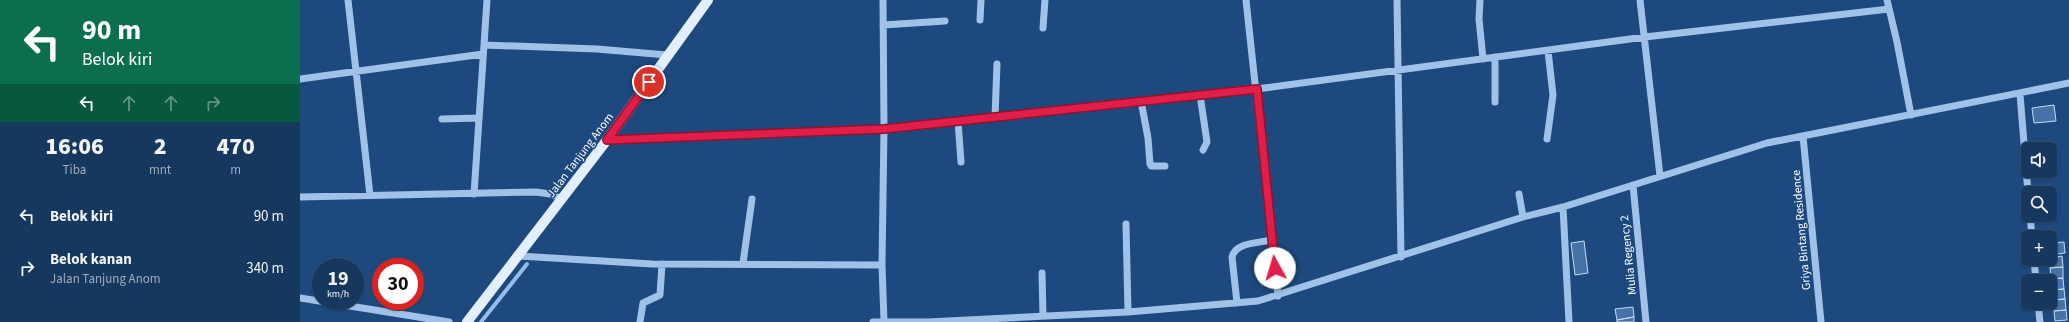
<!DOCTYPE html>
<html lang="id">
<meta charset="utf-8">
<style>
:root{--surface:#16375e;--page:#234267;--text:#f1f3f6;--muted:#9eacbc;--line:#355173}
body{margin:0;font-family:"Source Sans 3",sans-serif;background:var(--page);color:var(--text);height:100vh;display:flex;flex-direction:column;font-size:15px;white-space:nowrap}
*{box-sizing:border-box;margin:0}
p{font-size:13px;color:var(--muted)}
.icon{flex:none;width:22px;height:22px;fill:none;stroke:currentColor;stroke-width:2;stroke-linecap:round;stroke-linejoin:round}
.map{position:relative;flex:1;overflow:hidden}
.panel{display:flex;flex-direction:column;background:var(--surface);width:300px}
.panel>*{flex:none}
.guide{background:#0b6e4f;color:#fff;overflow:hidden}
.tools{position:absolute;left:1721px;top:142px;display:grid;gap:8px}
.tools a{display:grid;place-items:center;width:36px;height:36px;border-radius:6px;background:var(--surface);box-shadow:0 1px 3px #0004,0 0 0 1px var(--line);font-size:20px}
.speed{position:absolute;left:12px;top:258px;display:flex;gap:8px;font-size:20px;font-weight:700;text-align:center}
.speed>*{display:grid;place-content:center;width:52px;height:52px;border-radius:50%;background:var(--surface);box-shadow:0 1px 3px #0004,0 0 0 1px var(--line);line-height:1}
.speed small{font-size:10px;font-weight:400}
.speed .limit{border:6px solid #d22;background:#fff;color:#111}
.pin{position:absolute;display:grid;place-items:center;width:34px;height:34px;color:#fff;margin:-17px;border:2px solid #fff;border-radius:50%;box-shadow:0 1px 4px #0007}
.me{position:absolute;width:44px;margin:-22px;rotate:354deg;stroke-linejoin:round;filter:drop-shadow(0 0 3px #0008)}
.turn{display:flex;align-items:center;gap:14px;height:84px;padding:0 16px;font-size:18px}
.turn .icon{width:52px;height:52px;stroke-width:2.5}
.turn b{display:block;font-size:28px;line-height:34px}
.lanes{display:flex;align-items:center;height:38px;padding:0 16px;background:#0003;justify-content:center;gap:20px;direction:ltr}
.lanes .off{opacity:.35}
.eta{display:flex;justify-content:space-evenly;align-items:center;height:68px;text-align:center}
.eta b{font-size:24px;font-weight:800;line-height:28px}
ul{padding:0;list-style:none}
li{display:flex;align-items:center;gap:12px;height:52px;padding:0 16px}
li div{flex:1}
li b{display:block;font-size:15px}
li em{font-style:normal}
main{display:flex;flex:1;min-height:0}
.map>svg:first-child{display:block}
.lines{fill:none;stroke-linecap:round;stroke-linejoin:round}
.stream{stroke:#94bdea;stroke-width:4}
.building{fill:#4672a8;stroke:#c4dbf6}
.minor{stroke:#a0c2e8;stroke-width:7}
.major{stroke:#e3eefe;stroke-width:10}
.route-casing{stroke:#92132f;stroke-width:10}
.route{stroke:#e11d48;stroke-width:7}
.labels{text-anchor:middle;stroke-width:3;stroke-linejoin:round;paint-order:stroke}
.street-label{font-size:12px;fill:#fff;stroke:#1d497e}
</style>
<main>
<section class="panel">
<div class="guide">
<div class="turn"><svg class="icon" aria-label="left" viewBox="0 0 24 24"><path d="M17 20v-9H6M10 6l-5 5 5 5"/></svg><div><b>90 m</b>Belok kiri</div></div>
<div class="lanes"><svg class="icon" aria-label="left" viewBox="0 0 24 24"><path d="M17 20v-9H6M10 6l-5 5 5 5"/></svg><svg class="icon off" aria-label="ahead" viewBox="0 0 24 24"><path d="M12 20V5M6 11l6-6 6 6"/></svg><svg class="icon off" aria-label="ahead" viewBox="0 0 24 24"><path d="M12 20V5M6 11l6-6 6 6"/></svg><svg class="icon off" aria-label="right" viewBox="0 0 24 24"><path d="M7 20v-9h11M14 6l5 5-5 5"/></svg></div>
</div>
<div class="eta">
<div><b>16:06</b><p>Tiba</p></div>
<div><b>2</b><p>mnt</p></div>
<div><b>470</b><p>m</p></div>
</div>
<ul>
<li><svg class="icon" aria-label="left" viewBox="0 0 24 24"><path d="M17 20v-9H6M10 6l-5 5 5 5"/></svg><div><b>Belok kiri</b></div><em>90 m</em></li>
<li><svg class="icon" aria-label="right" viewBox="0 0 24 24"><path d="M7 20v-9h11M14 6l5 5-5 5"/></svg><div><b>Belok kanan</b><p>Jalan Tanjung Anom</p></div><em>340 m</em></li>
</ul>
</section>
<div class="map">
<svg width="1769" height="322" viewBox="0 0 1769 322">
<rect width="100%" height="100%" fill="#1d497e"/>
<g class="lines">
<!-- stream -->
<path class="stream" d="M181,322L227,264"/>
</g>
<!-- building -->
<path class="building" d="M1754,105L1756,121L1734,123L1732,108Z
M1284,241L1288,273L1275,275L1271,243Z
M1764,242L1765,253L1750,255V243Z
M1762,256L1763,267L1750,268V258Z
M1763,267V278L1751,279L1750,268Z
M1763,278L1764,289L1752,290L1751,279Z
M1764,289L1765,299L1753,300L1752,290Z
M1765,299L1766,310L1754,311L1753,300Z
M1333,307L1334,317L1317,320L1315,309Z
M1766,310L1767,320L1755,321L1754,311Z
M1334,317V322H1317V320Z"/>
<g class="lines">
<!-- minor -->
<path class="minor" d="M48,0L70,195
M583,0L584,129L582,265L584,321
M946,0L978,296
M1097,0L1101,257
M1180,0L1179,19L1183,59
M1340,0L1360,176
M1587,0L1597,42L1611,115
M680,20L681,0
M583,25L645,21
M743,28L745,0
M185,45L297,49L367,55
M1195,57V102
M0,79L183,54
M1720,94L1728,193
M900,95L907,142L903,150
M841,101L848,138L850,164L851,166H865
M695,117L697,64
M142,119L178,118
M658,121L661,162
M1503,136L1521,322
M1247,139L1253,95L1248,51
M307,140L584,129L957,89L1345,37L1589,9
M1333,185L1346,322
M174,194L187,0
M1219,194L1223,217
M0,197L236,192L250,194L263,199
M1263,207L1269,322
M1730,215L1732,237
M826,224L828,312
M219,256L352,264L582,265
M1734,259L1736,281
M443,263L452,199
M742,273L743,316
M0,298L149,322
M937,303L932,257C936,242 959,243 972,240
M1738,303L1740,322
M340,322L343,303L360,295L362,264
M573,322H627L828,312L958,301L1223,217L1263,207L1467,143L1769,83"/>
<!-- major -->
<path class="major" d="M167,322L307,140L408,0"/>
</g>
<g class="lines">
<!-- route casing -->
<g class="route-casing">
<path id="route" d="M349,82L307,140L584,129L957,89L975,268"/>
</g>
<!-- route -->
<use href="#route" class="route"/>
</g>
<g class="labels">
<!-- street labels -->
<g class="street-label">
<text transform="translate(280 155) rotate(-53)" y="4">Jalan Tanjung Anom</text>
<text transform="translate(1501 230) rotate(-95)" y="4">Griya Bintang Residence</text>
<text transform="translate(1328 255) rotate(-96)" y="4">Mulia Regency 2</text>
</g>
</g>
</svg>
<div class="tools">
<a><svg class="icon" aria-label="sound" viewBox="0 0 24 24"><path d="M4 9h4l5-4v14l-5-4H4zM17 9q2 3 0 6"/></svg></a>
<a><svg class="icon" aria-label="search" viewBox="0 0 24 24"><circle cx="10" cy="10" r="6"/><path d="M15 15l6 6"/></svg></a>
<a>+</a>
<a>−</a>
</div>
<div class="speed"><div>19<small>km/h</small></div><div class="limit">30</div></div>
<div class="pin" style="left:349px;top:82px;background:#d93025"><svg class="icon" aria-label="arrive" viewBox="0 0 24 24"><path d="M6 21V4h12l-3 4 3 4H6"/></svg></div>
<svg class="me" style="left:975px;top:268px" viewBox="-20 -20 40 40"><circle r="19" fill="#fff"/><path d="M0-13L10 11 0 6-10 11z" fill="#e11d48"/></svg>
</div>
</main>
